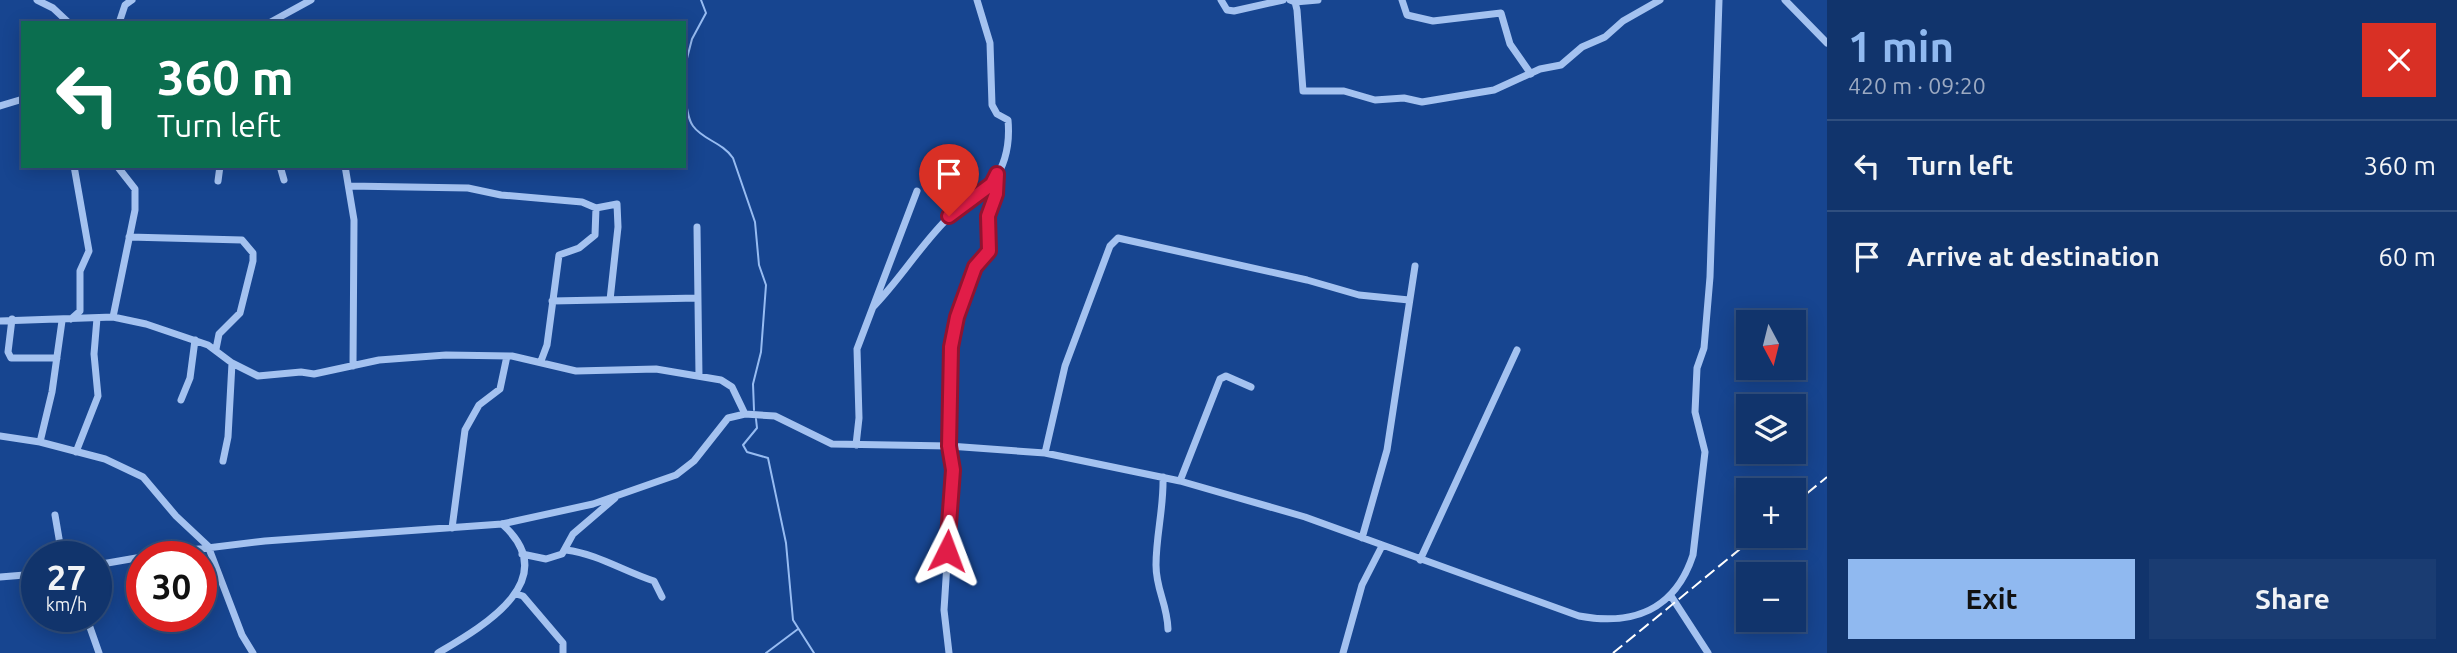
<!DOCTYPE html>
<meta charset="utf-8">
<style>
:root{--surface:#11346c;--page:#1a3c72;--text:#f1f3f6;--muted:#9caac2;--line:#304f7f;--accent:#90b9f0}
body{margin:0;font-family:Ubuntu,sans-serif;background:var(--page);color:var(--text);height:100vh;display:flex;flex-direction:column;font-size:26px;white-space:nowrap}
*{box-sizing:border-box;margin:0}
p{font-size:23px;color:var(--muted)}
.icon{flex:none;width:38px;height:38px;fill:none;stroke:currentColor;stroke-width:2;stroke-linecap:round;stroke-linejoin:round}
.map{position:relative;flex:1;overflow:hidden}
.details{display:flex;flex-direction:column;background:var(--surface);width:630px}
.details>*{flex:none}
.banner{position:absolute;left:21px;top:21px;width:665px;height:147px;border-radius:0px;box-shadow:0 4px 18px #0003,0 0 0 2px var(--line);background:#0b6e4f;color:#fff;overflow:hidden}
.needle{width:46px;rotate:173deg}
.controls{position:absolute;left:1736px;top:310px;display:grid;gap:14px}
.controls a{display:grid;place-items:center;width:70px;height:70px;border-radius:0px;background:var(--surface);box-shadow:0 4px 18px #0003,0 0 0 2px var(--line);font-size:35px}
.speed{position:absolute;left:21px;top:541px;display:flex;gap:14px;font-size:35px;font-weight:700;text-align:center}
.speed>*{display:grid;place-content:center;width:91px;height:91px;border-radius:50%;background:var(--surface);box-shadow:0 4px 18px #0003,0 0 0 2px var(--line);line-height:1}
.speed small{font-size:18px;font-weight:400}
.speed .limit{border:10px solid #d22;background:#fff;color:#111}
.pin{position:absolute;display:grid;place-items:center;width:60px;height:60px;color:#fff;margin:-72px -30px;border-radius:50% 50% 50% 0;rotate:-45deg;box-shadow:0 0 7px #0007}
.pin .icon{rotate:45deg}
.me{position:absolute;width:77px;margin:-38px;rotate:3deg;stroke-linejoin:round;filter:drop-shadow(0 0 5px #0008)}
.turn{display:flex;align-items:center;gap:24px;height:147px;padding:0 21px;font-size:32px}
.turn .icon{width:91px;height:91px;stroke-width:2.5}
.turn b{display:block;font-size:49px;line-height:60px}
.round{display:grid;place-items:center;flex:none;width:74px;height:74px;border-radius:0px;background:var(--page)}
.head{display:flex;align-items:center;justify-content:space-between;height:119px;padding:0 21px}
h1{font-size:42px;font-weight:600;line-height:52px;color:var(--accent)}
.primary-button{display:flex;gap:14px;margin-top:auto;padding:14px 21px}
.primary-button a{flex:1;height:80px;border-radius:0px;background:var(--accent);color:#111;font-size:28px;font-weight:600;line-height:80px;text-align:center}
.primary-button a+a{background:var(--page);color:var(--text)}
ul{padding:0;list-style:none}
li{display:flex;align-items:center;gap:21px;height:91px;padding:0 21px;border-top:2px solid var(--line)}
li div{flex:1}
li b{display:block;font-size:26px}
li em{font-style:normal}
main{display:flex;flex:1;min-height:0}
.map>svg:first-child{display:block}
.lines{fill:none;stroke-linecap:round;stroke-linejoin:round}
.stream{stroke:#97bcf2;stroke-width:2}
.minor{stroke:#a4c2f0;stroke-width:7}
.rail{stroke:#fff;stroke-width:2;stroke-dasharray:12 5;stroke-linecap:butt}
.route-casing{stroke:#92132f;stroke-width:18}
.route{stroke:#e11d48;stroke-width:12}
</style>
<main>
<div class="map">
<svg width="1827" height="653" viewBox="0 0 1827 653">
<rect width="100%" height="100%" fill="#174590"/>
<g class="lines">
<!-- stream -->
<path class="stream" d="M684,70L692,39L706,13L701,0
M684,86C686,98 686,116 693,126C703,140 722,142 733,158L755,222L759,265L766,285L761,352L753,384L754,410
M756,419L757,428L743,445L747,452L768,458L786,543L793,620L814,653
M766,653L798,629"/>
<!-- minor -->
<path class="minor" d="M37,0L53,8L69,23
M1221,0L1227,10L1234,11L1283,0
M1290,0L1295,2L1297,10L1303,91H1344L1375,100L1404,98L1422,102L1494,90L1540,69L1561,65L1582,47L1605,37L1623,21L1660,0
M1402,0L1407,15L1433,21L1501,13L1510,44L1531,74
M1785,0L1827,43
M1295,2L1318,0
M119,23L125,5L132,0
M269,23L311,0
M0,106L23,99
M280,166L284,180
M345,166L354,220L353,366
M218,181L220,166
M349,186L468,188L501,195L582,202L596,208L617,204L618,227L610,300
M697,227L699,376
M129,237L242,240L253,253V261L240,313L219,334L216,349
M552,301L698,298
M874,306C901,278 920,246 947,219C960,205 983,198 993,182C1006,164 1010,142 1008,120L997,114L992,105L990,43L977,0
M113,317L135,210V189L117,166
M12,319L8,352L11,358H57
M71,319L80,311V271L89,251L74,166
M0,321L113,317L146,324L208,345L232,363L258,376L301,372L314,374L379,360L446,355L512,356L576,371L656,369L721,380L732,387L745,414
M541,361L547,345L559,255L579,248L595,235L596,208
M181,400L190,378L195,340
M0,436L40,442L105,459L143,477L176,516L208,546L242,635L253,653
M40,442L52,392L62,321
M856,445L859,418L857,349L917,191
M76,452L98,396L94,354L97,318
M1045,453L1065,366L1110,246L1118,238L1307,280L1359,295L1409,300
M223,461L228,437L232,363
M1163,477C1164,507 1156,535 1156,565C1156,590 1167,603 1168,629
M1180,481L1220,379L1226,376L1251,387
M55,515L62,556
M452,528L465,430L479,405L500,389L507,356
M1362,538L1387,450L1415,266
M566,550C598,554 623,571 654,581L662,597
M522,554L546,559L562,554L573,534L615,498
M142,556L265,541L502,524L593,504L676,475L694,461L728,418L745,414L775,416L832,444L949,446L1045,453L1180,481L1305,517L1579,616C1633,626 1675,610 1693,555L1705,452L1695,412L1697,368L1704,348L1710,277L1719,0
M1420,560L1517,350
M96,565L142,557
M0,577L37,574
M516,594L523,596L563,643V653
M1671,596L1708,653
M86,616L99,653
M438,653C482,627 565,580 502,524
M949,653L944,610L953,470L949,446L952,347L957,317L975,267L989,251L988,216L996,194L997,174
M1343,653L1362,585L1382,546"/>
<!-- rail -->
<path class="rail" d="M1794,504L1827,477
M1613,653L1756,536"/>
</g>
<g class="lines">
<!-- route casing -->
<g class="route-casing">
<path id="route" d="M947,551L953,470L949,446L951,347L957,317L975,267L989,251L988,216L996,194L997,174L992,184L949,216"/>
</g>
<!-- route -->
<use href="#route" class="route"/>
</g>
</svg>
<div class="controls">
<a><svg class="needle" viewBox="-14 -14 28 28"><path d="M0-13l5 13h-10z" fill="#e53935"/><path d="M0 13l5-13h-10z" fill="#9caac2"/></svg></a>
<a><svg class="icon" aria-label="layers" viewBox="0 0 24 24"><path d="M12 4l9 5-9 5-9-5zM3 14l9 5 9-5"/></svg></a>
<a>+</a>
<a>−</a>
</div>
<div class="speed"><div>27<small>km/h</small></div><div class="limit">30</div></div>
<div class="pin" style="left:949px;top:216px;background:#d93025"><svg class="icon" aria-label="arrive" viewBox="0 0 24 24"><path d="M6 21V4h12l-3 4 3 4H6"/></svg></div>
<svg class="me" style="left:947px;top:551px" viewBox="-20 -20 40 40"><path d="M0-17L14 15 0 8-14 15z" fill="#e11d48" stroke="#fff" stroke-width="4"/></svg>
<div class="banner">
<div class="turn"><svg class="icon" aria-label="left" viewBox="0 0 24 24"><path d="M17 20v-9H6M10 6l-5 5 5 5"/></svg><div><b>360 m</b>Turn left</div></div>
</div>
</div>
<section class="details">
<div class="head"><div><h1>1 min</h1><p>420 m · 09:20</p></div><a class="round" style="background:#d93025;color:#fff"><svg class="icon" aria-label="close" viewBox="0 0 24 24"><path d="M6 6l12 12M18 6L6 18"/></svg></a></div>
<ul>
<li><svg class="icon" aria-label="left" viewBox="0 0 24 24"><path d="M17 20v-9H6M10 6l-5 5 5 5"/></svg><div><b>Turn left</b></div><em>360 m</em></li>
<li><svg class="icon" aria-label="arrive" viewBox="0 0 24 24"><path d="M6 21V4h12l-3 4 3 4H6"/></svg><div><b>Arrive at destination</b></div><em>60 m</em></li>
</ul>
<div class="primary-button"><a>Exit</a><a>Share</a></div>
</section>
</main>
